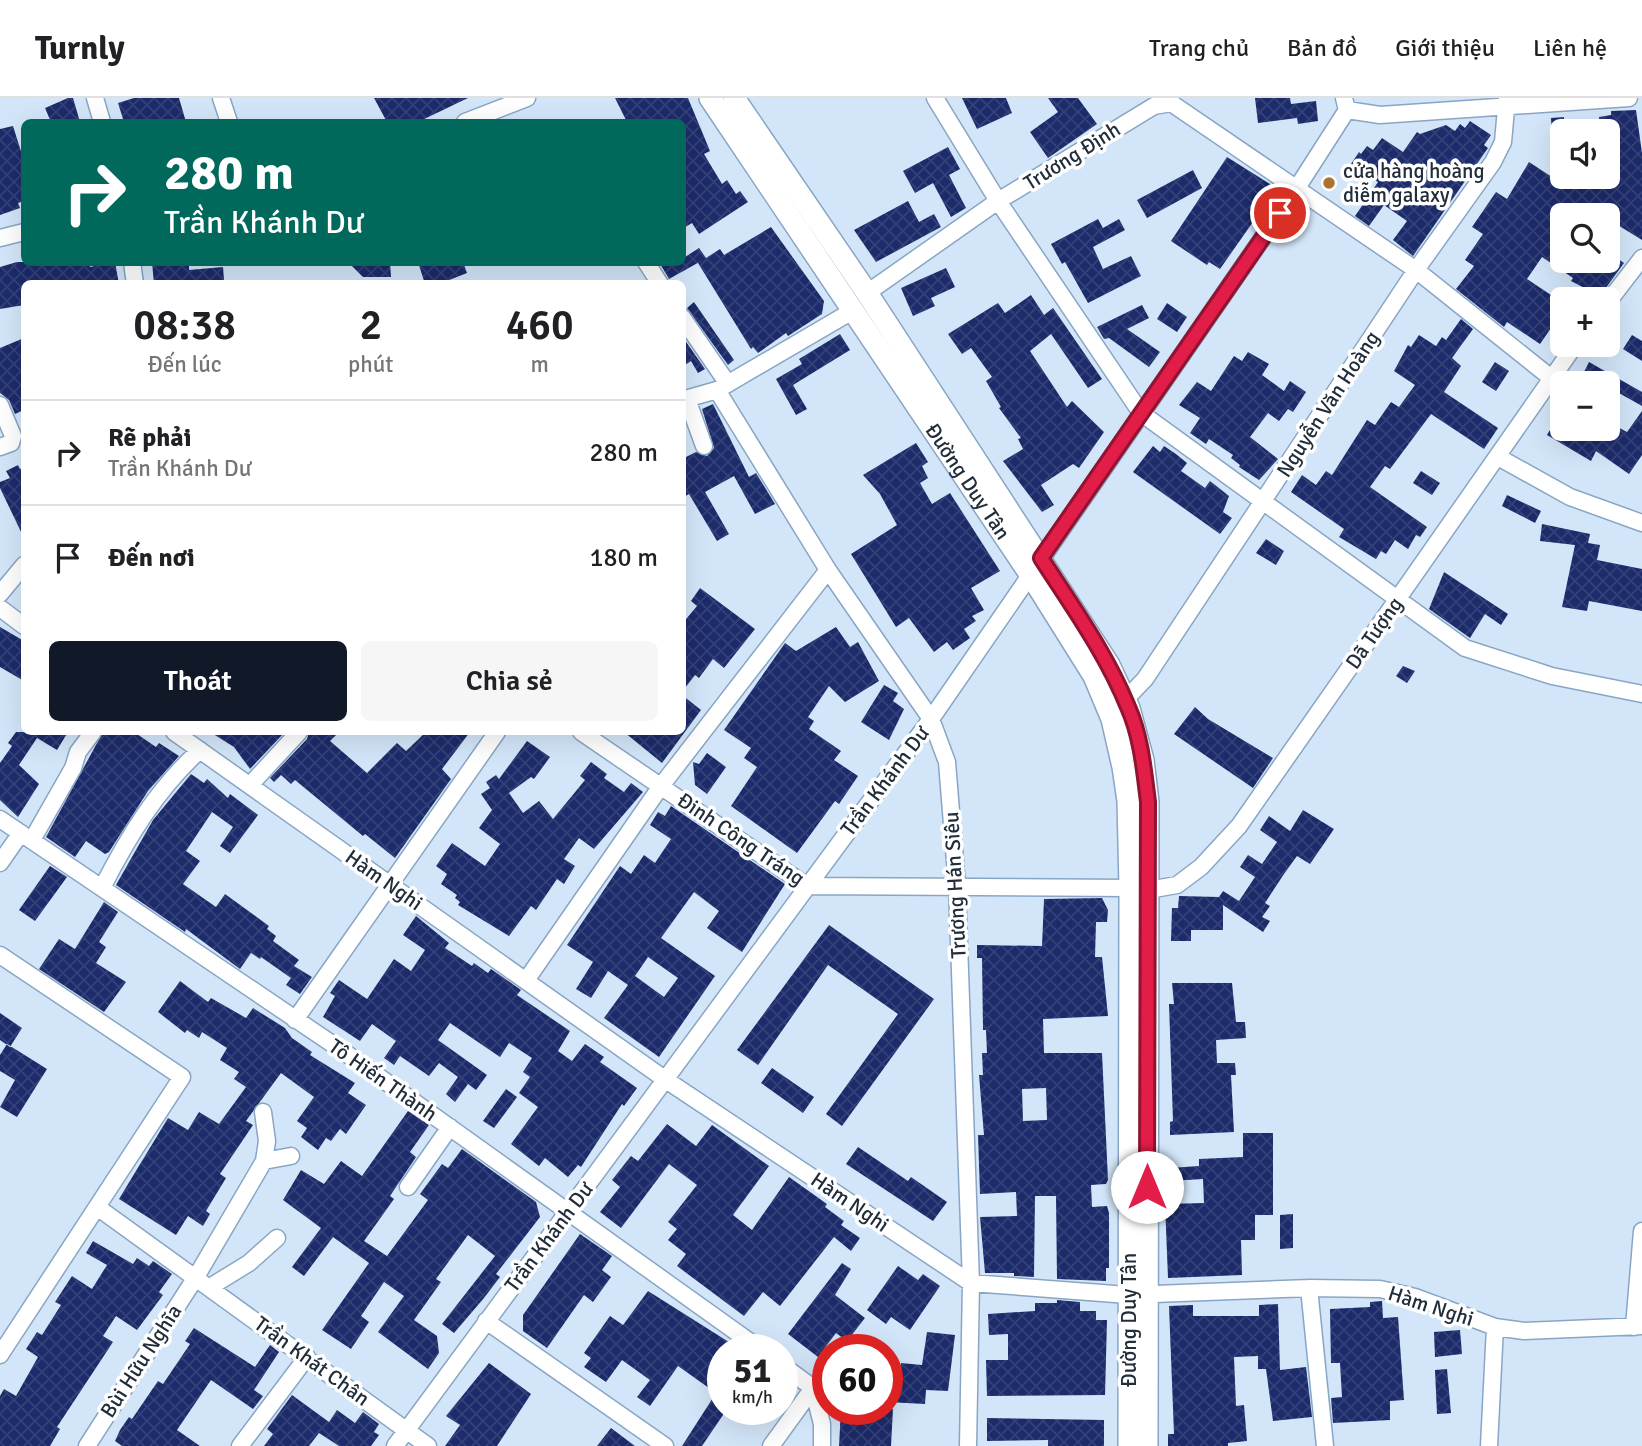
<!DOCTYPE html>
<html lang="vi">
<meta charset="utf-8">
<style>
:root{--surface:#fff;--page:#f6f6f6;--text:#202124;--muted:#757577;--line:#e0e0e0;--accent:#111827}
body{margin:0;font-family:Signika,sans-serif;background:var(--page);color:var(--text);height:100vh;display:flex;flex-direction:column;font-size:26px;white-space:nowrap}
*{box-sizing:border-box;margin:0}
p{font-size:23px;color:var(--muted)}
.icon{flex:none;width:38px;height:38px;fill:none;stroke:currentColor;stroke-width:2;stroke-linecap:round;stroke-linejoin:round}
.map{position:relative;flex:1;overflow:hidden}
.panel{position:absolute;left:21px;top:182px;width:665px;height:455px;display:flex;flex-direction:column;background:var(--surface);border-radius:10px;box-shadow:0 7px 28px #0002}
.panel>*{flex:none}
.hud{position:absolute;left:21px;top:21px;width:665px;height:147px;border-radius:10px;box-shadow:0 7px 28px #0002;background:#00695c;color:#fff;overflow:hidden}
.buttons{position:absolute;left:1550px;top:21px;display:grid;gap:14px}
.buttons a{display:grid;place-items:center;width:70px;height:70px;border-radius:10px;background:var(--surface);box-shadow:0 7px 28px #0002;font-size:35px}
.speed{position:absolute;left:707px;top:1236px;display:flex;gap:14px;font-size:35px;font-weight:700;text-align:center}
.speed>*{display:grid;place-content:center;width:91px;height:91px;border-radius:50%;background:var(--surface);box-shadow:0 7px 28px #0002;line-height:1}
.speed small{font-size:18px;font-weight:400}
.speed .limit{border:10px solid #d22;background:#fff;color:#111}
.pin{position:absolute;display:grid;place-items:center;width:60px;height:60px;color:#fff;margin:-30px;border:4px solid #fff;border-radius:50%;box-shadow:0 2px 7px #0007}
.me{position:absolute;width:77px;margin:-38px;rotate:0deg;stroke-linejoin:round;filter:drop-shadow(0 0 5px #0008)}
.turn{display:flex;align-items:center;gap:24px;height:147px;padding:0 28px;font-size:32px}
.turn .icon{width:91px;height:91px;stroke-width:2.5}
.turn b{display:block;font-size:49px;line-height:60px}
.eta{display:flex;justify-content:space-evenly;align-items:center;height:119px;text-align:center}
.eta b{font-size:42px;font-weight:600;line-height:49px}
.action{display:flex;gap:14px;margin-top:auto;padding:14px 28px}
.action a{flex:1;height:80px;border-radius:10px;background:var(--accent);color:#fff;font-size:28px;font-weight:600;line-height:80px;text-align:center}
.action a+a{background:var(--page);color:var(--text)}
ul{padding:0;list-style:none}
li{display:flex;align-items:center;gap:21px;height:105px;padding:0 28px;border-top:2px solid var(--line)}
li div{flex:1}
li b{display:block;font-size:26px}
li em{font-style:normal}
header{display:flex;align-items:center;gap:42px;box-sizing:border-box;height:98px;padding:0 35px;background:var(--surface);border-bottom:2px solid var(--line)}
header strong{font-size:33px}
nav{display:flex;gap:38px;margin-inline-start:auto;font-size:24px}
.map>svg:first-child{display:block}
.building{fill:url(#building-cross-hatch);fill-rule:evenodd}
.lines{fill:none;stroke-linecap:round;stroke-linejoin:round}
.minor-casing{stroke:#88a6c4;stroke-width:19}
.major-casing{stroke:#88a6c4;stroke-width:24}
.minor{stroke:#fff;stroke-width:16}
.major{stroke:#fff;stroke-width:21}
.route-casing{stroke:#92132f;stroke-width:18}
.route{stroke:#e11d48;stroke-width:12}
.poi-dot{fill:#aa732f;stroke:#fff;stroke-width:2.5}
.labels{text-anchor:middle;stroke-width:7;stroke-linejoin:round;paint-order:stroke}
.street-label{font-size:21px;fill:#212d39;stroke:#fff}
.poi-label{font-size:21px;fill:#212d39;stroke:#fff;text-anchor:start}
</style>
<header>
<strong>Turnly</strong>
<nav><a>Trang chủ</a><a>Bản đồ</a><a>Giới thiệu</a><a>Liên hệ</a></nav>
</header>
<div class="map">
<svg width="1642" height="1348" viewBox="0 0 1642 1348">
<defs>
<pattern id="building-cross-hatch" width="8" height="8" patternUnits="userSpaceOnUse" patternTransform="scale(1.75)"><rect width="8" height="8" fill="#1c2b6a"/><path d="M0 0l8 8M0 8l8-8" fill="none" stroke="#344178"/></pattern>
</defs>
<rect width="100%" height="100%" fill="#d3e6f9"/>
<!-- building -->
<path class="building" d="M68,0H73L80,24H51L45,10Z
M134,0H179L186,24H124L118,5Z
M374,0H468L418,24H387Z
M615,0H688L710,53L704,56L722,86L727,82L736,96L740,93L748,104L699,136L692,125L682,131V24H627Z
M962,0H1006L1012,15L977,31Z
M1048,0H1078L1097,26L1048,60L1030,34L1058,14Z
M1255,0H1290L1291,6L1316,3L1318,23L1298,26L1297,20L1258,25Z
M1636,12L1642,55V142L1608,121V117H1602L1583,105L1572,117H1563V163H1608V154L1624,165L1600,198L1571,183L1573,180L1542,159L1527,181L1563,205V223L1558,220L1540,246L1507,224L1504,229L1456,191L1474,168L1465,162L1483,136L1472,129L1496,94L1507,101L1529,64L1555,81V79H1608V33H1601L1599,19L1611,17V13Z
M1564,19L1563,71H1554L1551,20Z
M1470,23L1491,37L1484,47L1488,50L1413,158L1393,142L1407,123L1384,107L1369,128L1355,118L1378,84L1351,66L1359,54L1361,56L1367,48L1373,52L1382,40L1403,54L1417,34L1420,36L1446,27L1455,33L1460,26L1465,30Z
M13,28L24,63V103L18,105L20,110L0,117V31Z
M948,49L960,71L949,77L966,110L951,119L933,85L915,95L903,73Z
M1227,59L1270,86L1263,98L1269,101L1220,171L1209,164L1207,167L1171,143Z
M1193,72L1202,90L1147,120L1137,102Z
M908,103L919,124L934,116L941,129L876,164L854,132Z
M1098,121L1103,130L1119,121L1125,132L1093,149L1103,171L1131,158L1141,178L1088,205L1065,164L1062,166L1051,146Z
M771,129L824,203L822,216L788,238L786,235L758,255L753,249L751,251L698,165L703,162L669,181L659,164H682V161L699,150L706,160L720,151L724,157Z
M17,164H89L90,169L115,164L119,186H24V207L0,211V169Z
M152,164H189V172L223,169L224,182L154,186Z
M348,164H390L391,179H363Z
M418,164H463L467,175L439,186H425Z
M946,170L955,189L931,200L935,208L913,218L901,190Z
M1031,197L1044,217L1053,210L1102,281L1088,290L1051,236L1030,253L1067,309L1072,303L1104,334L1079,370L1073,366L1041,387L1054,407L1042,414L1003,363L1023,351L1018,341L1021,340L999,310L1001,309L986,283L992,279L971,250L962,256L948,236L998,205L1005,215Z
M694,204L734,262L728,267L687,210Z
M1167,205L1187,219L1177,234L1157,221Z
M1142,207L1149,220L1127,231L1160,254L1149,269L1109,240L1104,241L1097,229Z
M1461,221L1473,231L1452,260L1461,268L1444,294L1498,330L1484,351L1431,316L1390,371L1385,368L1370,389L1427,429L1420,439L1416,437L1408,451L1395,442L1386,456L1381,453L1376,461L1339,439L1344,431L1291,394L1302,377L1316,387L1326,373L1332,377L1367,322L1375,327L1391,304L1399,309L1415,287L1394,273L1408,247L1411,249L1419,237L1436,248L1442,239L1446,242Z
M840,236L850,252L793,287L807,311L796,317L776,281L802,266L799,261Z
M1632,237L1642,243V263L1623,251Z
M682,238L705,271L698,275L691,263L682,269Z
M24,240V312L15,316L9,302L0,295V250Z
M1248,254L1269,266L1262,277L1284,293L1290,283L1306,294L1293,314L1288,311L1279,323L1268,315L1250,339L1278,361L1259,382L1239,369L1240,367L1231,360L1233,357L1209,341L1206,346L1190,335L1200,320L1179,307L1197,284L1211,293L1234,258L1242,263Z
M1495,264L1509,273L1496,293L1482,284Z
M1589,264L1642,294V308L1608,289V285H1599L1583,276Z
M713,306L749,379L756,375L775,406L755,416L734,378L705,394L729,436L717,443L689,396L682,400V361L696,354L707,358L714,350L702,311Z
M1642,313V357L1629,376L1596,353L1591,363L1547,337L1554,325L1563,331H1608V324L1627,334Z
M916,345L928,364L922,368L928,380L920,385L932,406L950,395L1000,473L971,490L984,512L972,518L976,523L964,531L970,540L953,552L947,544L934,554L909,520L896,529L851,456L897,427L880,396L863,377Z
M1153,348L1160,354L1164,348L1176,356L1187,365L1181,373L1205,390L1210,383L1229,398L1223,414L1232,420L1220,436L1133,374Z
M18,367L20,371L24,369V440L0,390V384L10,380L6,373Z
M1421,373L1440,385L1432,397L1413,385Z
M1507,397L1541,413L1535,425L1502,408Z
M1542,426L1590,436L1588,445L1600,447L1597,462L1642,471V513L1589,503L1587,513L1562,509L1575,447L1540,443Z
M1266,441L1284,453L1276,467L1256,455Z
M1444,474L1508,516L1501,527L1485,516L1470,540L1429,511Z
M700,490L755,531L724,570L713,561L699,580L695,577L682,594V526L697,508L691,503Z
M0,529L24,543V583L0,569Z
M836,529L850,549L858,544L879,583L845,604L829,588L808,619L814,623L809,631L841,653L834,662L858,678L839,706L835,703L797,755L731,708L757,669L744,660L751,650L724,632L785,545L796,553Z
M1403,568L1415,573L1407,585L1396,578Z
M884,587L898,595L893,603L904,611L889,642L861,624Z
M682,597L701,612L662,665L624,634H682Z
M1195,609L1208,621L1273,660L1253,690L1174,636Z
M16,634H68L57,652L37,640L19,667L39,686L18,719L0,702V665L12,648L8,645Z
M103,634H134L156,649L159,645L179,658L148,693L109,754L105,756L86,743L75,759L46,739Z
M210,634H280L283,636L250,671L234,649Z
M309,634H339L330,643L367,675L397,645L406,653L426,634H470L442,671L451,681L395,760L365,736L363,738L295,682L291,686L281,677L274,684L270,680L307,641Z
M527,643L550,659L534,681L531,679L509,695L523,715L539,703L553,721L585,682L580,678L591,664L607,676L604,680L624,694L631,685L643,694L594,751L579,740L564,761L575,768L564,786L557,781L536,812L531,808L509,838L458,807L460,804L455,800L457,797L441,786L447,776L436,768L452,745L485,768L500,746L479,730L492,712L481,696L490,690L486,684L496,677L499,681Z
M707,655L726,669L707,696L695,687L693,664L699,666Z
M191,676L204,685L207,681L228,700L230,696L258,717L230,755L220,748L233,729L212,714L186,753L200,763L183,786L216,809L225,796L269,828L267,831L276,838L273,843L299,862L294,868L312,879L300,896L286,887L291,880L261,859L260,861L251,855L240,871L186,831L185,834L116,787L153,722Z
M671,708L785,786L742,854L707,830L719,813L694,794L661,840L715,878L659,959L604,920L628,887L608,873L591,900L576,891L593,864L567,847L620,768L631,776L644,757L655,765L671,741L650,727L658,714L665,718ZM648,859L678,880L664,899L635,878Z
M1303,712L1334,731L1310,766L1297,758L1284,776L1265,805L1270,808L1262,819L1270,823L1263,834L1223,807V832H1191V843H1171L1172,810H1178L1179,798L1219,799L1223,793L1239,803L1255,779L1240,769L1248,757L1262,766L1277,744L1260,732L1269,718L1290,733Z
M50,768L67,779L35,823L19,812Z
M1102,800L1108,812L1107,824H1096L1095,859H1102L1108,918L1043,921L1044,955H1102L1108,1082L1106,1086L1091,1087L1092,1109L1107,1108L1109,1115V1170H1106V1183L1057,1181L1056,1098H1035L1034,1179L1014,1178V1175H985L980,1119L1017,1118L1016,1094L980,1096L978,1037H984L979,977H983L982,955H987L986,932H983L982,860H977V847L1042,848L1044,801ZM1046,990L1047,1022L1023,1023L1022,991Z
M104,804L118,814L99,844L106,849L96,865L126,884L104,914L39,871L59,841L75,851Z
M416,818L449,845L445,850L472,868L474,865L488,875L491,871L494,873L521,892L517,897L570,933L558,953L572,963L585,946L604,959L600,964L637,990L624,1008L622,1006L581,1069L578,1067L568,1079L545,1060L539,1068L511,1046L538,1009L519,995L530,979L523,974L532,960L509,945L500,959L450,925L438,942L487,977L476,992L468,986L455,1004L446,996L458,979L439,965L429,978L400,958L394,967L384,960L396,943L372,926L360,943L323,919L335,898L330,895L339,882L367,901L394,861L411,873L425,852L403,837Z
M829,827L934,901L842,1028L826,1016L898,916L828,867L758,967L737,952Z
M180,883L208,904L211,900L246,920L253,910L285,930L292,940L312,954L310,957L355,985L348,995L366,1007L346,1036L340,1031L331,1043L326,1040L318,1052L301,1039L307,1030L297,1023L314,999L281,975L246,1023L253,1027L220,1076L226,1080L206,1113L210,1116L203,1128L188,1118L176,1137L119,1101L168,1020L188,1032L199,1014L219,1026L246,989L234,981L239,974L220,962L227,950L202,934L199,940L187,932L185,935L158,914Z
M1172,885H1232L1236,924H1245L1246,940L1216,942L1217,965H1235L1236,977H1231L1234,1034L1170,1037V1024L1173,1023L1169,906H1174Z
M0,915L22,930L10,949L0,942Z
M7,946L47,971L17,1019L0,1009L15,982L0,973V957Z
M772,970L814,999L803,1015L761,985Z
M506,991L517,999L494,1030L483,1023Z
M408,1013L429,1027L410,1054L416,1059L390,1098L394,1101L364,1143L387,1158L428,1102L420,1096L442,1066L448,1070L462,1051L536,1104L540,1119L496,1176L500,1179L484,1200L454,1235L442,1226L495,1158L468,1137L436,1181L441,1184L414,1222L437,1238L439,1255L428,1271L378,1234L404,1198L384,1184L361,1218L369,1224L351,1251L322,1232L369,1165L333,1139L304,1178L292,1169L321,1130L283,1102L301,1072L324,1086L341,1063L362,1078Z
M667,1026L696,1048L712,1027L769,1068L733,1117L752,1132L789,1079L827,1106L825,1109L844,1123L841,1127L860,1140L851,1153L834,1139L780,1208L763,1194L744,1218L677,1168L686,1156L668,1142L677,1131L668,1124L697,1087L669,1066L621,1130L600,1114L620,1089L612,1082L631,1058L638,1063Z
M1243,1035H1273V1117H1255V1142H1241L1242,1177L1168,1180L1165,1106L1204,1105L1203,1081L1171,1083L1170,1070L1199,1068V1061L1243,1059Z
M858,1049L908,1083L911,1079L947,1104L933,1123L846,1066Z
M1293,1116V1150L1280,1151V1117Z
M580,1136L612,1158L602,1172L611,1179L593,1204L584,1197L547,1250L523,1233V1217Z
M93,1143L133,1166L137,1160L149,1168L153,1163L172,1176L159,1194L163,1197L137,1232L116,1218L103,1238L113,1244L57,1329L60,1331L50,1348H0V1298L4,1291L16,1298L38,1259L26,1251L37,1234L42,1237L61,1207L55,1204L72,1178L92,1191L107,1167L86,1155Z
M842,1165L851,1171L835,1197L865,1220L847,1243L836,1235L818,1259L788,1236Z
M898,1168L918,1182L923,1176L940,1188L910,1232L891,1219L886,1226L867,1212Z
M648,1193L732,1246L728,1251H723V1317L702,1348H682L716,1295L678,1268L650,1308L637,1299L650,1282L622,1262L606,1284L584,1269L591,1260L584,1255L610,1218L623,1227Z
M1057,1202L1080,1204V1213H1096V1222H1107L1105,1297L987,1298L986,1262H1008V1236L989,1237L988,1216L1035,1213V1205H1057Z
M1382,1203L1383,1220L1398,1219L1404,1302L1390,1303V1322L1333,1325L1331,1300L1342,1299L1340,1265H1331L1330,1211L1370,1209V1204Z
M1278,1206L1280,1272L1306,1269L1312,1319L1273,1323L1266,1271H1258V1258L1234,1259L1236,1308L1244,1307L1247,1343L1228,1345V1348H1168V1336H1174L1169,1208L1193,1207V1218H1259V1207Z
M194,1230L255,1269L270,1247L279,1254L254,1292L263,1298L253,1311L211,1282L177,1332L200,1348H122L115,1343L120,1332L129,1319L132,1321L158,1283L163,1286L190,1246L185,1243Z
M1460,1232L1462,1256L1435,1259L1434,1234Z
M927,1234L955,1237L948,1293L926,1292L925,1306L887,1304V1272L900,1273L901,1265L922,1267Z
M489,1265L531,1296L497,1348H445L460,1327L446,1318Z
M1447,1271L1451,1315L1437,1316L1435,1272Z
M292,1297L329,1324L337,1312L355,1325L363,1314L379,1326L374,1334L379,1337L371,1348H339L319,1335L309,1348H264L273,1336L267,1331Z
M841,1311H893L891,1348H839Z
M987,1320L1104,1322V1348H1048V1342L987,1343Z
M611,1330L635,1348H597Z"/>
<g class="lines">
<!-- minor casing -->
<g class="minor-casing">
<path id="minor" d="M95,0L102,24
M221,0L229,24
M935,0L998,103L1141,315L1465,550L1552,578L1642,596
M1347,12L1380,17L1629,0
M465,24L527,0
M0,140L24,134
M132,164L135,186
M646,164L660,186
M867,195L998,103L1154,8L1171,5L1416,172L1550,279
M1608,204L1642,160
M682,219L728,286
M717,292L828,472L931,621L947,664L957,788L971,1185L968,1348
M687,301L704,348
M682,302L717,292L854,212
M0,307L13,338L11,345L0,349
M1498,359L1570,399L1642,425
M0,496L24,467
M0,510L24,528
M1125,602L1145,581L1416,172L1493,64L1503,44L1507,0
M174,634L666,982L971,1185L1128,1197L1309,1190L1380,1191L1415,1199L1495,1229L1524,1233L1642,1228
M581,634L807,788L1130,790
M250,687L299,634
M0,721L347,956L760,1251
M32,742L73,670L78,654L93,634
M0,765L21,735
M102,790C128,739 157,691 200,652
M1148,792L1177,787L1201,769L1239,728L1575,247
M0,857L182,979L0,1257
M527,881L661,688L828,472
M295,922L497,634
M264,1063L291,1058
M408,1089L450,1029
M97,1109L428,1348
M210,1189L249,1165L277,1140
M1309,1190L1325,1348
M486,1223L665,1348
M1634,1229L1642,1133
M782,1267L813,1290L822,1326V1348
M87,1348L196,1179L264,1063L267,1043L263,1014
M240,1348L307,1259
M395,1348L931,621L1295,93L1347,12L1344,0
M771,1348L813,1290
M1489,1348L1495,1229"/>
</g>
<!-- major casing -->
<g class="major-casing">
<g id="major">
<path id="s1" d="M710,0L1030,476L1094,578L1112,621L1123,669L1128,703L1130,790L1129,1348"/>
<path d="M734,0L867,195L1109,567L1129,610L1143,662L1148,704L1147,1348"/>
</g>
</g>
<!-- minor -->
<use href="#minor" class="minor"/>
<!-- major -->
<use href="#major" class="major"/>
</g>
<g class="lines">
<!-- route casing -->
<g class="route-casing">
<path id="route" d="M1147,1089L1148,704C1144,672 1141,638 1128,609C1106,555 1072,508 1041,460L1280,115"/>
</g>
<!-- route -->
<use href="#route" class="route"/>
</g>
<!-- markers -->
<circle class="poi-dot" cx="1329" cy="85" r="7"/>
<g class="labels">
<!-- street labels -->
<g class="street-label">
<text transform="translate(1072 58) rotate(-32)" y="7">Trương Định</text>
<text transform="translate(1328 306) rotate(-57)" y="7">Nguyễn Văn Hoàng</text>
<text dy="7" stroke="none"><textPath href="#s1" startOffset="462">Đường Duy Tân</textPath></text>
<text transform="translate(1374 535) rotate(-55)" y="7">Dã Tượng</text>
<text transform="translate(885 683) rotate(-53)" y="7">Trần Khánh Dư</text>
<text transform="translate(741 741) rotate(34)" y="7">Đinh Công Tráng</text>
<text transform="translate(384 782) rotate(35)" y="7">Hàm Nghi</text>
<text transform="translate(955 787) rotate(-93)" y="7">Trương Hán Siêu</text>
<text transform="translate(383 982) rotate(35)" y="7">Tô Hiến Thành</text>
<text transform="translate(850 1104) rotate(34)" y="7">Hàm Nghi</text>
<text transform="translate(549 1139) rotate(-53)" y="7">Trần Khánh Dư</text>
<text transform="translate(1431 1208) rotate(18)" y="7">Hàm Nghi</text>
<text transform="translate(1129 1222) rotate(-90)" y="7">Đường Duy Tân</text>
<text transform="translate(141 1263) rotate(-57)" y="7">Bùi Hữu Nghĩa</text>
<text transform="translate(312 1263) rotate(36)" y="7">Trần Khát Chân</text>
</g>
<!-- poi labels -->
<g class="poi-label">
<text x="1343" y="80">cửa hàng hoàng<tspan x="1343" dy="24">diễm galaxy</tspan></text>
</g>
</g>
</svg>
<div class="buttons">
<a><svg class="icon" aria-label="sound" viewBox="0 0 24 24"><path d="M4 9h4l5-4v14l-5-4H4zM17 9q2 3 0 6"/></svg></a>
<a><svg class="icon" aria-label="search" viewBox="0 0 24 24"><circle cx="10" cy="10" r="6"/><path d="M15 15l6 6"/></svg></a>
<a>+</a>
<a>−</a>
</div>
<div class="speed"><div>51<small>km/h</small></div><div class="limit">60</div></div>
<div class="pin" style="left:1280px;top:115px;background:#d93025"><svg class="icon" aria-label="arrive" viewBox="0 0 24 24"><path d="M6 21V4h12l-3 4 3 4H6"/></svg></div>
<svg class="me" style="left:1147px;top:1089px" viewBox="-20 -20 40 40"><circle r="19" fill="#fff"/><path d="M0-13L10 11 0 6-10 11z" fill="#e11d48"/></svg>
<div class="hud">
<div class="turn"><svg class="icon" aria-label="right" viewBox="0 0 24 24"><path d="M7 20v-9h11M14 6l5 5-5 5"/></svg><div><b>280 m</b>Trần Khánh Dư</div></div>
</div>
<section class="panel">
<div class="eta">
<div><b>08:38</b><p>Đến lúc</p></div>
<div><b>2</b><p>phút</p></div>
<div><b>460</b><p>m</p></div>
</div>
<ul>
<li><svg class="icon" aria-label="right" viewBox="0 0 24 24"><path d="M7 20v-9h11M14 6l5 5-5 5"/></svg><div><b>Rẽ phải</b><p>Trần Khánh Dư</p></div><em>280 m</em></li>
<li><svg class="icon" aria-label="arrive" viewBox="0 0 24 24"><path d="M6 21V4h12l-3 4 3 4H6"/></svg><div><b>Đến nơi</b></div><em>180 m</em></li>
</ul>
<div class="action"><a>Thoát</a><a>Chia sẻ</a></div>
</section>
</div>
